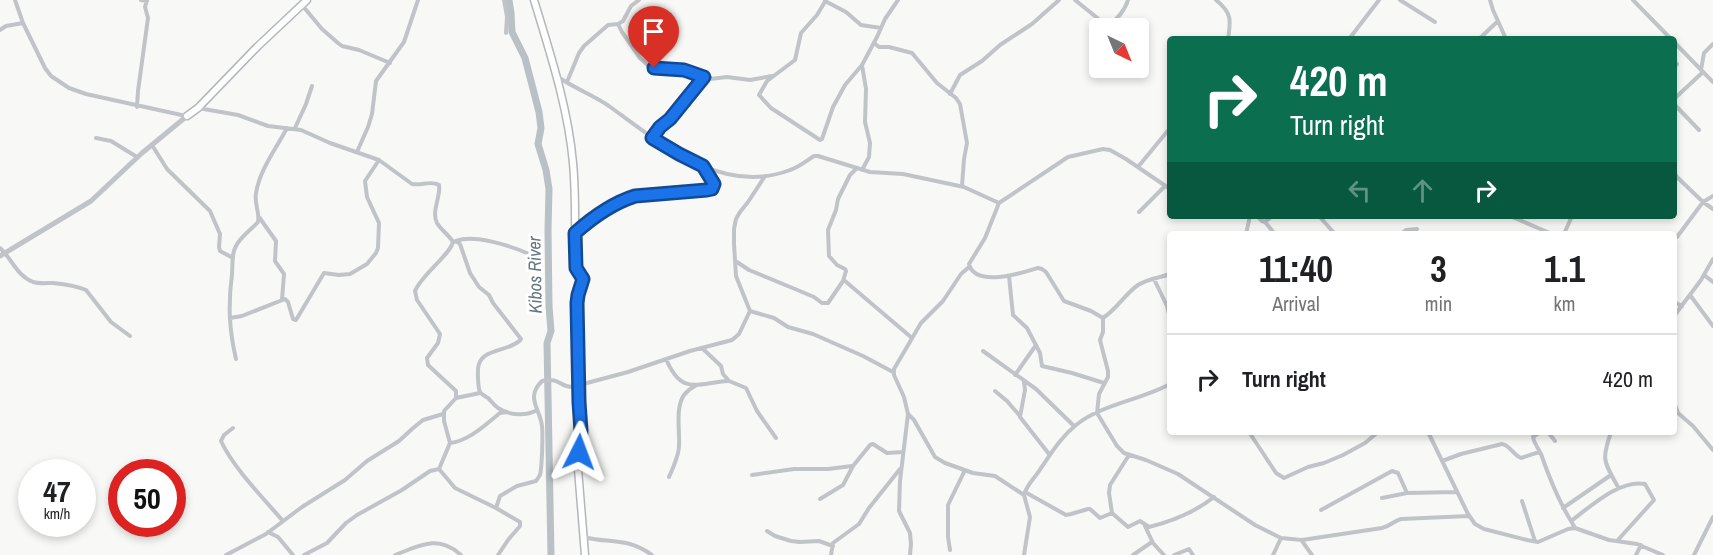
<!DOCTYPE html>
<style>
:root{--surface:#fff;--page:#f2f2f2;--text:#202124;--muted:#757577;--line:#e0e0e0}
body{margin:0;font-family:"Archivo Narrow",sans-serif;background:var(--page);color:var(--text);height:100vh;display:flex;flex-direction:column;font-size:22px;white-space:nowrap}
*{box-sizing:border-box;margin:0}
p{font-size:20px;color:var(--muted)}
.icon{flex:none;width:33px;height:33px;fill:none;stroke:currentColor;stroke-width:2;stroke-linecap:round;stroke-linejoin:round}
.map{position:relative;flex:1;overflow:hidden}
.drawer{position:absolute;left:1167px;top:231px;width:510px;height:204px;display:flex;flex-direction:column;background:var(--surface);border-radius:6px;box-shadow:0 3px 9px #0003}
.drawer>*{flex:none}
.banner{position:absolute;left:1167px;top:36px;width:510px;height:183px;border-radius:6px;box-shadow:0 3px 9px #0003;background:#0b6e4f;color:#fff;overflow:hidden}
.needle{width:39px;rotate:137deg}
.buttons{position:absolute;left:1089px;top:18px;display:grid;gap:12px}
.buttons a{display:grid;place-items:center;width:60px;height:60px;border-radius:6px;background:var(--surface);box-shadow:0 3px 9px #0003;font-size:30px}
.speed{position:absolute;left:18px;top:459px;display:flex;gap:12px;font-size:30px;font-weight:700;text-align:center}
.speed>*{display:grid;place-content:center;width:78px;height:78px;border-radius:50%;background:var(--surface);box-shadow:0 3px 9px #0003;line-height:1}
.speed small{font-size:15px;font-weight:400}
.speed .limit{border:9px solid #d22;background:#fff;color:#111}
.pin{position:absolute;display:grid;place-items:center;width:51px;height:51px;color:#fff;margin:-62px -26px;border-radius:50% 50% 50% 0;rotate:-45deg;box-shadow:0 0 6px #0007}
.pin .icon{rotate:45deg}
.me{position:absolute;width:66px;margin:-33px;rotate:3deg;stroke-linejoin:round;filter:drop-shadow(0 0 4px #0008)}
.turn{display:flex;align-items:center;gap:21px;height:126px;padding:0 24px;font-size:27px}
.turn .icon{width:78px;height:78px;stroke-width:2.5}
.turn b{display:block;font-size:42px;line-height:51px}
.lanes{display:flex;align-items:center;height:57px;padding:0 24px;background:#0003;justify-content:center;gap:30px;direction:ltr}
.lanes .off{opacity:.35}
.eta{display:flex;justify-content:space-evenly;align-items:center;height:102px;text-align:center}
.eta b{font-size:36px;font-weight:700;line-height:42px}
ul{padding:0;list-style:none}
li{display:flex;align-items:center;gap:18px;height:90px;padding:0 24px;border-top:2px solid var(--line)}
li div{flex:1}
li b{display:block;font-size:22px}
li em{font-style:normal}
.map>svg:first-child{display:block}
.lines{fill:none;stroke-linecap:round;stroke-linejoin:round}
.river{stroke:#b9c1c6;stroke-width:7}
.secondary-casing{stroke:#b3b7bb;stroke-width:9}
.minor{stroke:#c0c3c7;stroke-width:4}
.tertiary{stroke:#c0c3c7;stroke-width:5}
.secondary{stroke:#fff;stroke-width:6}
.route-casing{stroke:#114b97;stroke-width:15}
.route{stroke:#1a73e8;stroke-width:10}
.labels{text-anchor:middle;stroke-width:6;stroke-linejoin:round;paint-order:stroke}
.water-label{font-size:18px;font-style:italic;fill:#67777f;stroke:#fff}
</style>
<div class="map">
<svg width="1713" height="555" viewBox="0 0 1713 555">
<rect width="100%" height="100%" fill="#f8f8f6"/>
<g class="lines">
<!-- river -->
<path class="river" d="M509,0L511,13L512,32L525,58L539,112L541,128L538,144L546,170L549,189L548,230L549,306L551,331L547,343L551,555"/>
<!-- secondary casing -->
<g class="secondary-casing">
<path id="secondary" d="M534,0C550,53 568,107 573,163C576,195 575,228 575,260L576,269L583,279L578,295L577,303L579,402L581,431L578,469L585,555
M187,116L198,108L257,47L307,0"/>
</g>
<!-- minor -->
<path class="minor" d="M15,0L23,23L45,68L51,76L69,88L86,94L186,116
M141,0L147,1
M504,0L507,17L506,33
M826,0L817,15L801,33L795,60L767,81L759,95L771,108L820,140L822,139L833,107L845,85L862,65L877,37L885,19L898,0
M1075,0L1106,25C1116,22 1125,10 1128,0
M1216,0C1232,13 1231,20 1228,39
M1400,0L1435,22
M1490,0L1493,10L1506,39
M1633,0L1671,39
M825,1L846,12L861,25L881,28
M302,5L322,29L338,43L342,46L359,50L390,63
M618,24L622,32L640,58L651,68L684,70L710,79L727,77L750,80L772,76
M0,30L6,26L23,23
M1349,39L1379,0
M1479,39L1498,21
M1674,42L1713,82
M874,43L879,47H889L912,53L937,83L956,98L960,104L967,143L964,159L962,186
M1674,67L1677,64
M1701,70L1704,53L1713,44
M558,77C574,88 593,95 609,106C661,144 722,196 790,170C799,167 806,161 814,156H818L870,172L903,174L964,187L999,203L985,238L969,264C975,288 1022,273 1038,268L1042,269L1046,272L1064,301L1091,311L1103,318C1117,309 1125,294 1138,285C1148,279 1159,278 1170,274
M567,82L579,53L584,46L608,25L618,24L623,21L631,6L639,0
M950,94L960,75L982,61L1000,45L1032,24L1059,0
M1674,99L1703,72
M1674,104L1699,130
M137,107L138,91L148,18L145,7L147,0
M198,108L238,115L268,126L301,130L330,143L379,160L412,184C421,186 431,180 439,185C441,197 431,211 437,223C441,230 449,235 453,242L456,241L460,244L470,273L479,287L489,295L493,303L521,339C512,351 484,348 479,364C477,369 478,388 480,392C482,395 485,396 488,398C491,401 494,405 498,408C509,415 525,417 537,410
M295,128L306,104L312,86
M96,138L111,141L137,157
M652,138L660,127L670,119L704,77
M152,145L167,169L210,211L220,234L219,247L220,251L233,258
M357,152L368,127L372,114L376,81L404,42L418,0
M1138,167L1170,128
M862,170L869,157L870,143L865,122L866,89L862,65
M1674,172L1677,177L1703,202L1713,209
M999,203L1068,157L1103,149L1110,150L1126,159L1170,189
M1139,212L1165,186
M1257,216L1262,221L1265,222L1275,234
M1319,216L1335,234
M1510,216L1552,234
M259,217L276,241L275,261L284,274L282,300
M1265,222L1272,216
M575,233C593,217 613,204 635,196L712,189L714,184L703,166
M1246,234L1250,216
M1401,234L1406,230L1417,229
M1564,234L1572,216
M1677,237L1703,202L1713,196
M456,241C475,234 511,246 529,254
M453,242C450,255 422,274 415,291L417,300L440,334L438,343L427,358L428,365L456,391V398
M0,248C12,259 17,276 33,282C39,284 47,283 53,283C63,284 77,286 86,290L111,322L130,336
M737,262L749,270L795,289L814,297L822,303H828L843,281L846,271L845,269L837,265L829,256L828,230L836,210L838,199L850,175L856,169
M969,267L961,274L943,301L921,323L894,369V375L904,397L908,414L914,420L935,457L945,463L973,473L995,476L1024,495L1030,517L1024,555
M1704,275L1713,282
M1009,276L1013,315L1027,328L1040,353L1042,366L1072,373L1104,383
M1154,279L1167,306L1170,318
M845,281L912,338
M1690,295L1713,326
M1674,302L1682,306
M750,311L774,318L788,327L813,334L863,356L893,372
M1674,316L1701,280L1713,259
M230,318L242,316L285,299L288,302L293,319L296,320L324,273L339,275L350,274L367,264L376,253L378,248L379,223L367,197L365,181L379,160
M1103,318V332L1100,340L1108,371V377L1099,394L1097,413L1117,446L1124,453L1146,460L1178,474L1255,525L1281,538L1302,540L1382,528C1391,526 1393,521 1401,519L1469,516
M702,348L721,366L723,374L729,381L746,388L757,411L776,438
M983,351L1036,389L1074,426
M236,359C229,329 228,305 232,274C233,265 231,254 236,246C240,237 252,229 258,222C260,212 254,204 256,193C260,169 276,149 287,128
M666,359C682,396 696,383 728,381
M1015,375L1036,345
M1024,382L1025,390L1020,417L1049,454
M995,391L1007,401L1020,416
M1674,402L1678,413L1693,426L1713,450
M908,414L900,481L899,511L910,533L911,544L910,555
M233,428L224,435L221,441C232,466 264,499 283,521
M1249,432L1276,473L1284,478L1308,467L1324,463L1343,455L1365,443L1378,432
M1428,432L1468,514L1475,524L1484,529L1527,540L1538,542L1568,529L1575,528L1609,540L1637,544L1663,555
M1540,432L1533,437C1534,443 1538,448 1541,454C1549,477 1558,500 1571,521
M1548,432L1555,441
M1611,432C1601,461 1604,461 1618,487
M450,443C469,441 486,424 500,413L506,412
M1129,455L1110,485L1109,493L1112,513L1128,527L1140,521L1149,527C1173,521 1194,513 1214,497
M1442,461L1461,454L1502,444C1510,445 1513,455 1521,458L1539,452
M439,469L455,488L496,508L520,522V526L508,540L498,555
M439,469L450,443L444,421V411L456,398L480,393
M752,475L794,469H828L852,466
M669,477C673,468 679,455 679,446C680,431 675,408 684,395C687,391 691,388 695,386
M1025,492L1066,515L1071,514L1088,509H1090L1100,518L1112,513
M1024,495C1027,484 1035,478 1041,468C1052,452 1061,437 1076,425C1102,404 1141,400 1170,384
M1382,498L1407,493L1456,492
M820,499L843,485L853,466L870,445L873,444L887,453L903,452
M1522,501L1535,541
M496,508L500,496L517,486L536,481L540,475C542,467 543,435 542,426C540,408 525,398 542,381C561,377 559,387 572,387L628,372L690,351L732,340L739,334L750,311L736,276L734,244V229L736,219L740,212L748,202L765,176
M1563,508L1611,475
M1321,510L1392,471L1398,473L1407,493
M1145,526L1153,543
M1575,528L1571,521C1591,506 1620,479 1645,484L1654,500L1617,541
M767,531L775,536L791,541L800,542L819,541L833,546
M268,532L278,537L293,555
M584,537C612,544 627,537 652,555
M1302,541L1312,555
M950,550L948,537V505L965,470
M226,555L266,534L302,507L345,480L367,461L399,441L412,429L423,420L443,414
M304,555L327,543L346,523L357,515L402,490L430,471L439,469
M395,555C419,546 438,534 461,555
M831,555L833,543L859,524L869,508L900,469
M1133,555L1152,542L1164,555
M1174,555L1189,549L1193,555
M1273,555L1281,538
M1636,555L1641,545
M1694,555L1713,517"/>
<!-- tertiary -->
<path class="tertiary" d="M0,256L91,201L142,153L187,116"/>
<!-- secondary -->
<use href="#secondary" class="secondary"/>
</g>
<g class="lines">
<!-- route casing -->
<g class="route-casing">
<path id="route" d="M579,452L581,431L579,402L577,303L578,295L583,279L576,268L575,233C593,217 613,203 635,196L707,190L712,189L714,184L703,166L679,154L652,138L660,127L670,119L704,77L684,70L654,68"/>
</g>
<!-- route -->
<use href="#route" class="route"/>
</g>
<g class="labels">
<!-- water labels -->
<g class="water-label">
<text transform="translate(535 275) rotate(-91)" y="6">Kibos River</text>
</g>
</g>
</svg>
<div class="buttons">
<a><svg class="needle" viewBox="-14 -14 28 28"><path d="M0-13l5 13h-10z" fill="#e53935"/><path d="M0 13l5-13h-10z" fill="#757577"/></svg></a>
</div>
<div class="speed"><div>47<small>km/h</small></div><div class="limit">50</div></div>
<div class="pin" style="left:654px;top:68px;background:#d93025"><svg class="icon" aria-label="arrive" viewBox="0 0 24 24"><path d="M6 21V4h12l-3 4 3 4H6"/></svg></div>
<svg class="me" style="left:579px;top:452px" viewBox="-20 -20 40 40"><path d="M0-17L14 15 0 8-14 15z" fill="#1a73e8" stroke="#fff" stroke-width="4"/></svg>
<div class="banner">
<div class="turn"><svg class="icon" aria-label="right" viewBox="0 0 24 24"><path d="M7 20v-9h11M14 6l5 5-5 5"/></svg><div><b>420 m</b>Turn right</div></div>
<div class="lanes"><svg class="icon off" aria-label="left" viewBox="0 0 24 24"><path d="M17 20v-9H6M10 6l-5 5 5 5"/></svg><svg class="icon off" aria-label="ahead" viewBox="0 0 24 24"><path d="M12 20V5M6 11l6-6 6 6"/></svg><svg class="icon" aria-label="right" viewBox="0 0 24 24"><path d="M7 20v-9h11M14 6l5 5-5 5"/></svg></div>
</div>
<section class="drawer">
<div class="eta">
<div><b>11:40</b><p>Arrival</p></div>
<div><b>3</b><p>min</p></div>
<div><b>1.1</b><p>km</p></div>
</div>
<ul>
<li><svg class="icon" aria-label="right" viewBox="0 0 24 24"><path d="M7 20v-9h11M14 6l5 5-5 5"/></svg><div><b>Turn right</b></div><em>420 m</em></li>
</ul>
</section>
</div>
